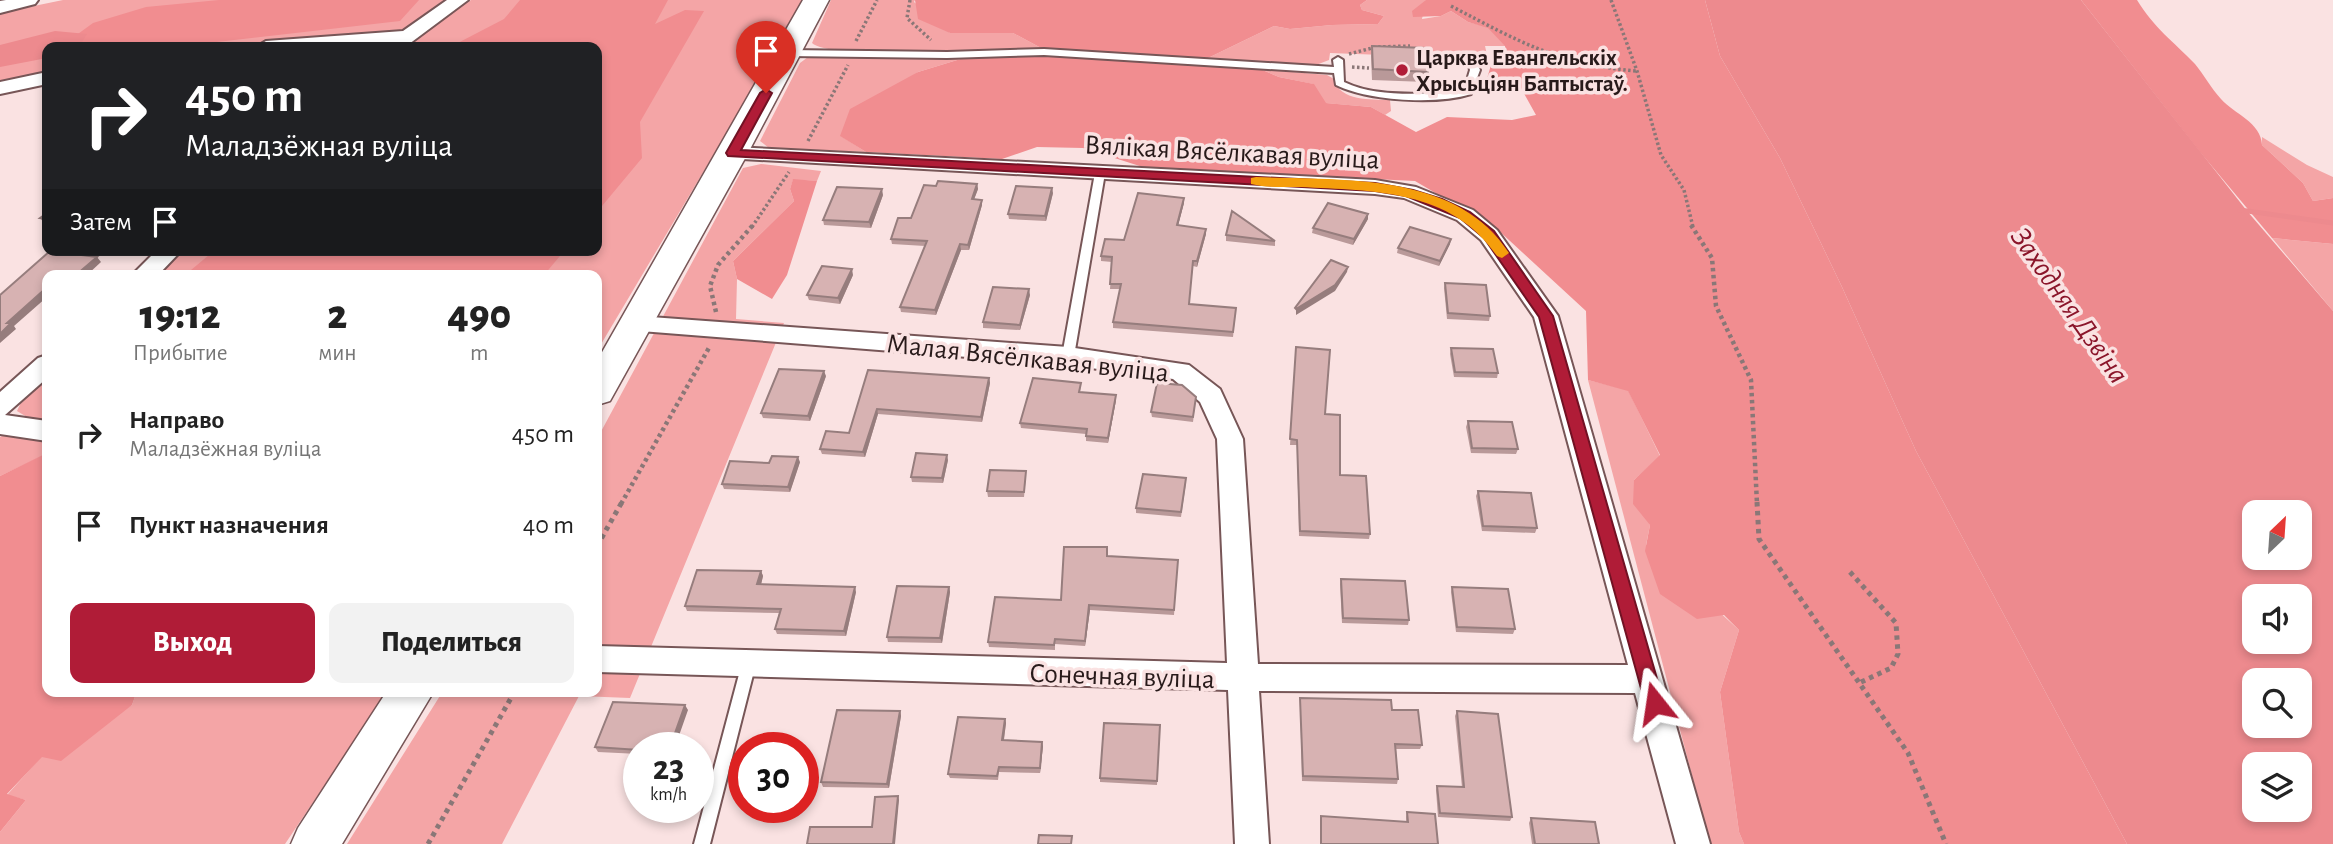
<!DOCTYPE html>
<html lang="ru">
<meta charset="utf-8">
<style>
:root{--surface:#fff;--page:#f2f2f2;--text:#222;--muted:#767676;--accent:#b01c37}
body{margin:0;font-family:"Alegreya Sans",sans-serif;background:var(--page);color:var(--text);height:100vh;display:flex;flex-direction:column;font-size:26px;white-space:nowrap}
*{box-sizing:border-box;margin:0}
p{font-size:23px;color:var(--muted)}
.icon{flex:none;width:38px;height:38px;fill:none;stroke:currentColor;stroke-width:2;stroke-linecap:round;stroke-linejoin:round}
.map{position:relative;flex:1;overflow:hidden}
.sheet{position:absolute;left:42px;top:270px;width:560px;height:427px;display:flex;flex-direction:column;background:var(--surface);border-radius:14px;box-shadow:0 4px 10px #0003}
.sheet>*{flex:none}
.top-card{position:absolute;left:42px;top:42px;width:560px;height:214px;border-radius:14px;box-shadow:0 4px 10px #0003;background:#202124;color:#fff;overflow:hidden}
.needle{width:46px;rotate:25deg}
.fabs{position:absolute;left:2242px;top:500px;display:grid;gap:14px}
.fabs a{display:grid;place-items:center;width:70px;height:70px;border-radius:14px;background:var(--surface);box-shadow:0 4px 10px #0003;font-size:35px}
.speed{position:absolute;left:623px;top:732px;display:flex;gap:14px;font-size:35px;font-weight:700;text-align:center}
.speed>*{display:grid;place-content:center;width:91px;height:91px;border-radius:50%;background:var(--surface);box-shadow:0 4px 10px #0003;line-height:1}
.speed small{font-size:18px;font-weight:400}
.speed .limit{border:10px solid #d22;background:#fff;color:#111}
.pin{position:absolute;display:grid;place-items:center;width:60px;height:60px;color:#fff;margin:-72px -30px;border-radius:50% 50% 50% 0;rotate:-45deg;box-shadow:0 0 7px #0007}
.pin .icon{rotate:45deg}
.me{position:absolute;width:77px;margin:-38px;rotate:345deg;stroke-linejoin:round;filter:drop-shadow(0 0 5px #0008)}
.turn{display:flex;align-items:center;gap:24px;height:147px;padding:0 28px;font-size:32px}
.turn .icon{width:91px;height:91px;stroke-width:2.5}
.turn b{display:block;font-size:49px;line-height:60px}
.then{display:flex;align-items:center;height:66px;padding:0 28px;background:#0003;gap:14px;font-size:26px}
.eta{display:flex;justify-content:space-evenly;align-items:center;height:119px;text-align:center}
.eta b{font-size:42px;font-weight:800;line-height:49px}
.action{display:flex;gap:14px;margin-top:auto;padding:14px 28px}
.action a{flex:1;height:80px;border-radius:14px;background:var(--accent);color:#fff;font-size:28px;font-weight:800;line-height:80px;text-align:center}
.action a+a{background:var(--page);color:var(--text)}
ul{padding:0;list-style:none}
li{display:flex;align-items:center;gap:21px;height:91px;padding:0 28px}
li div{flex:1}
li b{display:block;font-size:26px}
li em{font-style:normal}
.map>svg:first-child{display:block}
.green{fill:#f4a5a6}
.forest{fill:#f18d90}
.water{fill:#ed8a8e;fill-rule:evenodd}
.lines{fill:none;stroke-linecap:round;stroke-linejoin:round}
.stream{stroke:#ed8a8e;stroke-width:5}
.service-casing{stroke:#775657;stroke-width:4}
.minor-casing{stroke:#775657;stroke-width:4}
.secondary-casing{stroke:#775657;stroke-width:3}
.path-far2{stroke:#8a7777;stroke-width:3.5;stroke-dasharray:2.5 2.5;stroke-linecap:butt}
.path-far1{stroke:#8a7777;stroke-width:4.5;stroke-dasharray:3.5 3.5;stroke-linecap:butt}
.path{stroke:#8a7777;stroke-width:5;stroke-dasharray:4.5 4.5;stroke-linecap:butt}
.service{fill:#fff;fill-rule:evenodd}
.minor{fill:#fff;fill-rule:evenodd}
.secondary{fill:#fff;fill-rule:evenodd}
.wall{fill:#b99999}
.shaded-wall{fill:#967d7d}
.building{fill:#d7b2b2;stroke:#967d7d;stroke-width:2}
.route{fill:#b01c37;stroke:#721224;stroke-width:2}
.slow{fill:#f59e0b}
.poi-dot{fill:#b01c37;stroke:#fae2e2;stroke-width:2.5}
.labels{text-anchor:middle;stroke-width:7;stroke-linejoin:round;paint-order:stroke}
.far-poi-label{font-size:23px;font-weight:bold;fill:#281a1a;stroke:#fae2e2;text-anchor:start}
.street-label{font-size:28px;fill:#281a1a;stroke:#fae2e2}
.water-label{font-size:30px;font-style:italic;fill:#8b152a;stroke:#fae2e2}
</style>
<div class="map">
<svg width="2333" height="844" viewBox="0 0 2333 844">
<rect width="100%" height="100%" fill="#fae2e2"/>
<!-- green -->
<path class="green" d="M63,0H447L399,32L213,47H47V72L0,82V13Z
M471,0H802L746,100L597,351V275H156L183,250H597V47H402L413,37Z
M831,0H915L914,2L950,33H1013L1043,49C1007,50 832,61 812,43Z
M1367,0H1426L1422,19L1441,16L1451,11L1468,22L1488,27L1506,46H1485L1488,59L1330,53L1329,60L1316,65L1208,58L1274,26L1290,29L1332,25L1378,24L1384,16L1362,10L1360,5Z
M808,57L814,56L967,57L918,72L841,136L866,152L769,148L760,141L800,63Z
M1260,69L1327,75L1334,79C1340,102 1371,99 1390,100L1391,111L1385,115L1371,107L1325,103L1313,84L1279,77Z
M2262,137L2307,165L2333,177V198L2313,201L2303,183L2262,145Z
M761,164L821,171L817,181L793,180L790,189L794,201L733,261L737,279L736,319L784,323L630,698L579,696L502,844H347L443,691H597V439L743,168Z
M2272,238L2333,244V311Z
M47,376V420L27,417L17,411L23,398Z
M1588,380L1628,390L1660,456L1634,480L1650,525L1646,545L1739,630L1720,692L1739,832L1744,844H1710Z
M6,434L47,441V454L0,476V437Z
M137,691H388L285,844H0V832L26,800L7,795L42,756L132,705Z"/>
<!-- forest -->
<path class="forest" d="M219,0H419L400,21L173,47H60L93,23L146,7Z
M520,0H668L655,24L685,10L704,11L640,122L642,158L597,212V47H450L504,19Z
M915,0H1367L1360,5L1362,10L1384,16L1378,24L1332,25L1290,29L1274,26L1208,58L1043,49L1013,33H950L918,19Z
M1426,0H1705L1720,56L1780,158L1842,287L1916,451L2127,844H1744L1739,832L1720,692L1739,630L1724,615L1697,619L1660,594L1645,551L1650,525L1633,504L1634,480L1660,455L1628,391L1588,380L1586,311L1497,229L1415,181L1146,168L1083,148L1037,147L1002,159L866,152L840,136L850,109L918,72L967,57L1045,54L1260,69L1279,77L1314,84L1326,103L1371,107L1416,132L1447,117L1512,120L1536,115L1521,88L1486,82L1491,65L1506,62L1505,46L1488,28L1468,22L1451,11L1441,16L1413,17L1412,11Z
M2081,0H2137C2154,28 2173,41 2195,64C2204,75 2211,88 2221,99C2234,114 2261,122 2262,145L2303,183L2313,201L2333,198V244L2272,238L2200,152Z
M793,179L817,181L787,275L772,299L737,279L733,261L794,201L790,189Z
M215,250H565L544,275H185Z
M47,453V691H137L132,705L61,761L42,757L7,794L26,800L0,832V476Z"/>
<!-- water -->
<path class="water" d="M1705,0H2081L2247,211L2333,311V844H2127L1916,451L1842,287L1780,158L1720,56ZM2254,513H2300V558H2254ZM2254,597H2300V642H2254ZM2254,681H2300V726H2254ZM2254,765H2300V810H2254Z
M55,31L87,34L79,47H47V58L0,67V45Z"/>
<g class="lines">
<!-- stream -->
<path class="stream" d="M2240,210L2333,223"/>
<!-- service casing -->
<g class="service-casing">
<path id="service" d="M1044,49L1334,67L1333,60L1338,57L1343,60L1344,82C1377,98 1418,93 1454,93L1464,90L1470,70L1467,60L1469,58H1475L1480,70L1471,94C1437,105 1368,101 1336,85L1334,73L1044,55L947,58L788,56L783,53L788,50L947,52Z
M1100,170L1105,173L1074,356L1068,360L1062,356L1095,173Z
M749,657L754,659L756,663L710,844H694L742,663L744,659Z"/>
</g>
<!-- minor casing -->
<g class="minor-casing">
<path id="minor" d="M6,0H38L35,4L0,13V1Z
M447,0H468L405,47H384L385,44L342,47H256L266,41L403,31Z
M47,72V84L0,94V82Z
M733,147L1375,180L1416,187L1473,210L1497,230L1558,316L1710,844H1676L1635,693L1259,691L1269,844H1235L1228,690L597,672V646L1227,663L1217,439L1200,402L1173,379L1068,365L628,330L625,324L628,318L637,316L1068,347L1189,365L1220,389L1243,439L1258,664L1628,665L1534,317L1481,240L1457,220L1404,198L1375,194L725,158L722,153L725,148Z
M157,250H182L158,275H132Z
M47,355V378L5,415L47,421V441L0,434V392L38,358Z"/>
</g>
<!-- secondary casing -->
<g class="secondary-casing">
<path id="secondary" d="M803,0H829L748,153L610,401L597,405V361Z
M387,691H434L342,844H291L298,828Z"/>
</g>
<!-- path-far2 -->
<path class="path-far2" d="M910,0L907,18L931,40
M1611,0L1637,71L1661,155L1684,190L1693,227
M1451,6C1518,41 1559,65 1637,71
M856,41L877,0
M1349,54L1376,47L1410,46
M1352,67L1369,68
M808,141L848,65
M752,227L789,172"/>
<!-- path-far1 -->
<path class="path-far1" d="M1691,225L1712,258L1716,306L1751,380L1757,504
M716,312L710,286L718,265L753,225
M621,504L710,346"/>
<!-- path -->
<path class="path" d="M1757,502L1759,539L1908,753L1946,844
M597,546L622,502
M1850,572L1896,623L1898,654L1891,668L1859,683
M428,844L515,691"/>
<!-- service -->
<use href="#service" class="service"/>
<!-- minor -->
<use href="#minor" class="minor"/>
<!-- secondary -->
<use href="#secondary" class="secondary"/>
</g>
<!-- wall -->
<path class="wall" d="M1372,46L1428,72L1426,82L1372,80L1371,56Z
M977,184L978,189L974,199L982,200V205L969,250H961L936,315L901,312L900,307L925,246L892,244L891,239L911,218L936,186Z
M1053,193L1046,221L1009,219L1008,214Z
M883,195L871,228L824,225L823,220Z
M1184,203L1178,225L1206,234L1197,267L1193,266L1189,304L1236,308L1233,337L1113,328V322L1120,289H1110L1112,262L1101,261V256L1124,240Z
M47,213V224H45L40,218Z
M1368,219L1353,245L1312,233L1313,228Z
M1226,235L1275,241V246L1226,241Z
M1450,244L1439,266L1397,253L1398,248Z
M853,275L840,304L809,300L807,295Z
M1445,283L1490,316L1489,321L1447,319L1444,288Z
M1030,295L1020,330L983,328V322Z
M1296,347L1325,414L1340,475L1370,534L1369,539L1299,536L1297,445H1290Z
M1451,348L1498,373L1497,378L1454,377L1450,354Z
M868,370L989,378L990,383L982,422L878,414L865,457L822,454L820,449L849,433Z
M826,376L810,421L763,418L761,413Z
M1081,383L1080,392L1116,395V400L1108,443L1086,441V434L1021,428L1020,423Z
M1196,397L1193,422L1152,417L1151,412Z
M1468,421L1518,449L1516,454L1471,453L1466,427Z
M948,460L943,483L912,482L911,477Z
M800,462L790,492L724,489L722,484L769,463Z
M1026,471V476L1024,497H988L987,491Z
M1186,483L1181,517L1136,513V508Z
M1478,491L1537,528L1535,533L1482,531L1476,496Z
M1107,556L1178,560L1174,615L1090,610L1085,646L1055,644V650L989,647L988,642L1061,600Z
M761,571L763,576L761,584L856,592L846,636L777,634L775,629L779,613L687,611L685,606Z
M1341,579L1409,620L1408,625L1342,623L1340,584Z
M949,587L950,592L942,643L888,642L887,637Z
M1452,587L1515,629L1513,634L1456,632L1451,592Z
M1300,698L1392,710L1422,745L1420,749H1396L1398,779L1397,784L1302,781Z
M688,710L639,747V754L598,752L595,747Z
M900,711L901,716L889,788L823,787L821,782Z
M1457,711L1512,817L1510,821L1438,817L1436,790L1437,786L1462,787L1455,716Z
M1005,719L1006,723L1004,740L1043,746L1040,773L999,772L998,780L950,778L948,774Z
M1160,725L1157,785L1100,782V778Z
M1407,812L1438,844H1321V816L1406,822V817Z
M1531,818L1599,844H1532L1529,823Z"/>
<!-- shaded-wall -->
<path class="shaded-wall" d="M977,184L978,189L972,205V199Z
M1052,188L1053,193L1046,221L1045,216Z
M882,189L883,195L871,228L869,222Z
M1184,198V203L1177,230V225Z
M982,200V205L969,250L968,245Z
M1368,214V219L1353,245L1354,239Z
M1206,229V234L1197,267V261Z
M1451,239L1450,244L1439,266L1440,261Z
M960,244L961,250L936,315L935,310Z
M97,257L101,262L87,275H76Z
M1348,267L1347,272L1335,291L1296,315V309Z
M852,269L853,275L840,304L838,298Z
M45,289L47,291V297L14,326L16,329L0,343V334L7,323Z
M1029,289L1030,295L1020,330V325Z
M824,371L826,376L810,421L808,416Z
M989,378L990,383L982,422L981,417Z
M1116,395V400L1108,443V438Z
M877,409L878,414L865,457L863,452Z
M947,455L948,460L943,483L942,478Z
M798,457L800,462L790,492L788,487Z
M761,571L763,576L760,589L757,584Z
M855,587L856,592L846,636L844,631Z
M949,587L950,592L942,643L940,638Z
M1089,605L1090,610L1085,646V641Z
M685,705L688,710L675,747H670Z
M900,711L901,716L889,788L887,784Z
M1005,719L1006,723L1003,745L1002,740Z
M1042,742L1043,746L1040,773V768Z
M898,796L899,800L895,844H893Z"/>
<!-- building -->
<path class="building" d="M1372,46L1426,48L1428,72L1373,69Z
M938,181L977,184L972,199L982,200L968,245L960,244L935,310L900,307L927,241L891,239L898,218H911L924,185L936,186Z
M1016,186L1052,188L1045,216L1008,214Z
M837,187L882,189L869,222L823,220Z
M1138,193L1184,198L1177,225L1206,229L1197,261H1193L1189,304L1236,308L1233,332L1113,322L1121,284H1110L1112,257L1101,256L1105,239L1124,240Z
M1328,203L1368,214L1354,239L1313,228Z
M1232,211L1275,241L1226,235Z
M47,213V219L40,218Z
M1410,227L1451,239L1440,261L1398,248Z
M50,251L97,257L76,275H47V289H45L7,323H11L0,334V295Z
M1331,260L1348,267L1335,285L1296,309L1295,308Z
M822,266L852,269L838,298L807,295Z
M1445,283L1486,285L1490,316L1448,313Z
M993,287L1029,289L1020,325L983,322Z
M1296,347L1330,350L1325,414L1340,415V475L1366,476L1370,534L1300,531L1297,440L1290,439Z
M1451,348L1493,349L1498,373L1455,372Z
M779,369L824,371L808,416L761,413Z
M868,370L989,378L981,417L877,409L863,452L820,449L826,431L849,433Z
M1033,378L1081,383L1079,392L1116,395L1108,438L1086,436L1087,429L1020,423Z
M1157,383L1182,385L1196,397L1193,417L1151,412Z
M1468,421L1512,422L1518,449L1472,448Z
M916,453L947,455L942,478L911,477Z
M772,456L798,457L788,487L722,484L730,461L769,463Z
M990,470L1026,471L1024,492L987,491Z
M1143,474L1186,478L1181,512L1136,508Z
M1478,491L1531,493L1537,528L1483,526Z
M1064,547H1107V556L1178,560L1174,610L1089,605L1085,641L1055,639L1054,645L988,642L995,597L1061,600Z
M697,570L761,571L757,584L855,587L844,631L775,629L781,609L685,606Z
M1341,579L1405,581L1409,620L1343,618Z
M897,586L949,587L940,638L887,637Z
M1452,587L1508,589L1515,629L1457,627Z
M1300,698L1391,700L1392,710H1418L1422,745L1395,744L1398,779L1303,776Z
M613,702L685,705L670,747H639V750L595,747Z
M837,710L900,711L887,784L821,782Z
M1457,711L1498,714L1512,817L1440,813L1437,786L1464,787Z
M958,717L1005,719L1002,740L1042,742L1040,768L999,767L997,776L948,774Z
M1104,723L1160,725L1157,781L1100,778Z
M898,796L893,844H807L810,827H872L875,797Z
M1407,812L1435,814L1438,844H1321V816L1408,822Z
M1531,818L1595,822L1599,844H1535Z
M1039,835L1072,836L1071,844H1038Z"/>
<!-- route -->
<path class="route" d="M766,89L772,93L741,150L1375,183L1413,190L1442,199L1470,212L1494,231L1553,316L1664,703L1662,709L1655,711L1648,709L1645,703L1539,317L1484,238L1460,218L1406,196L1375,191L728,156L726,153L760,93Z"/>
<!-- slow -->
<path class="slow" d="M1256,177C1342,181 1456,171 1509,253L1502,258L1497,256C1451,189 1374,191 1300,187C1284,187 1267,188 1251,184V178Z"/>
<!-- markers -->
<circle class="poi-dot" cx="1402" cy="70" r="7"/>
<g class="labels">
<!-- far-poi labels -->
<g class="far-poi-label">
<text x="1416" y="65">Царква Евангельскіх<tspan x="1416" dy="26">Хрысьціян Баптыстаў.</tspan></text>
</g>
<!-- street labels -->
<g class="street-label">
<text transform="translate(1232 151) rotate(3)" y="10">Вялікая Вясёлкавая вуліца</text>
<text transform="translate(1028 357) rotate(6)" y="10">Малая Вясёлкавая вуліца</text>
<text transform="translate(1122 675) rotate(2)" y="10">Сонечная вуліца</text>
</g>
<!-- water labels -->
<g class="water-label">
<text transform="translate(2070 305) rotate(55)" y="10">Заходняя Дзвіна</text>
</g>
</g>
</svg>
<div class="fabs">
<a><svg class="needle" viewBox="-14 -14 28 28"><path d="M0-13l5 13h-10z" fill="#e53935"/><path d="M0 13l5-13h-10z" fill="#767676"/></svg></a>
<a><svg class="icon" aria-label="sound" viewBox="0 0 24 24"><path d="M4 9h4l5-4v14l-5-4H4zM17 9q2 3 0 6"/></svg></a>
<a><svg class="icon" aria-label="search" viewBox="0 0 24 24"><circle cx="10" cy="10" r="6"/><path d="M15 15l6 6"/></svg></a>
<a><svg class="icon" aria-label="layers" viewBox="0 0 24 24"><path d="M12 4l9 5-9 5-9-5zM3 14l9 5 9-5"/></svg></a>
</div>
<div class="speed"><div>23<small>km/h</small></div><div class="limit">30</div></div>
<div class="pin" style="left:766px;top:93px;background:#d93025"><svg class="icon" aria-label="arrive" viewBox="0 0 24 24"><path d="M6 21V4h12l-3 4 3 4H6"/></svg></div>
<svg class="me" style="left:1655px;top:703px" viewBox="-20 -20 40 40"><path d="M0-17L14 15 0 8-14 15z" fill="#b01c37" stroke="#fff" stroke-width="4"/></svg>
<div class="top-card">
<div class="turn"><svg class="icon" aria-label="right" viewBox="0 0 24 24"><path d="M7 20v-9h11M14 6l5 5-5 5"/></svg><div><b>450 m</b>Маладзёжная вуліца</div></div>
<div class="then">Затем<svg class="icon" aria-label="arrive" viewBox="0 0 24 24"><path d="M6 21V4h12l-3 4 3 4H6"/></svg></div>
</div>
<section class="sheet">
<div class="eta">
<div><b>19:12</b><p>Прибытие</p></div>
<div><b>2</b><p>мин</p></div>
<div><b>490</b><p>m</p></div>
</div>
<ul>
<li><svg class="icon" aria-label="right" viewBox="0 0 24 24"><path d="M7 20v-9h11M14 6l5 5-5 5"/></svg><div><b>Направо</b><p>Маладзёжная вуліца</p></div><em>450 m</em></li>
<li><svg class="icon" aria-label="arrive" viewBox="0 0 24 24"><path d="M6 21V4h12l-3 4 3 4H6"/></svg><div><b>Пункт назначения</b></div><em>40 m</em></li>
</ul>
<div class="action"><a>Выход</a><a>Поделиться</a></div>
</section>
</div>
